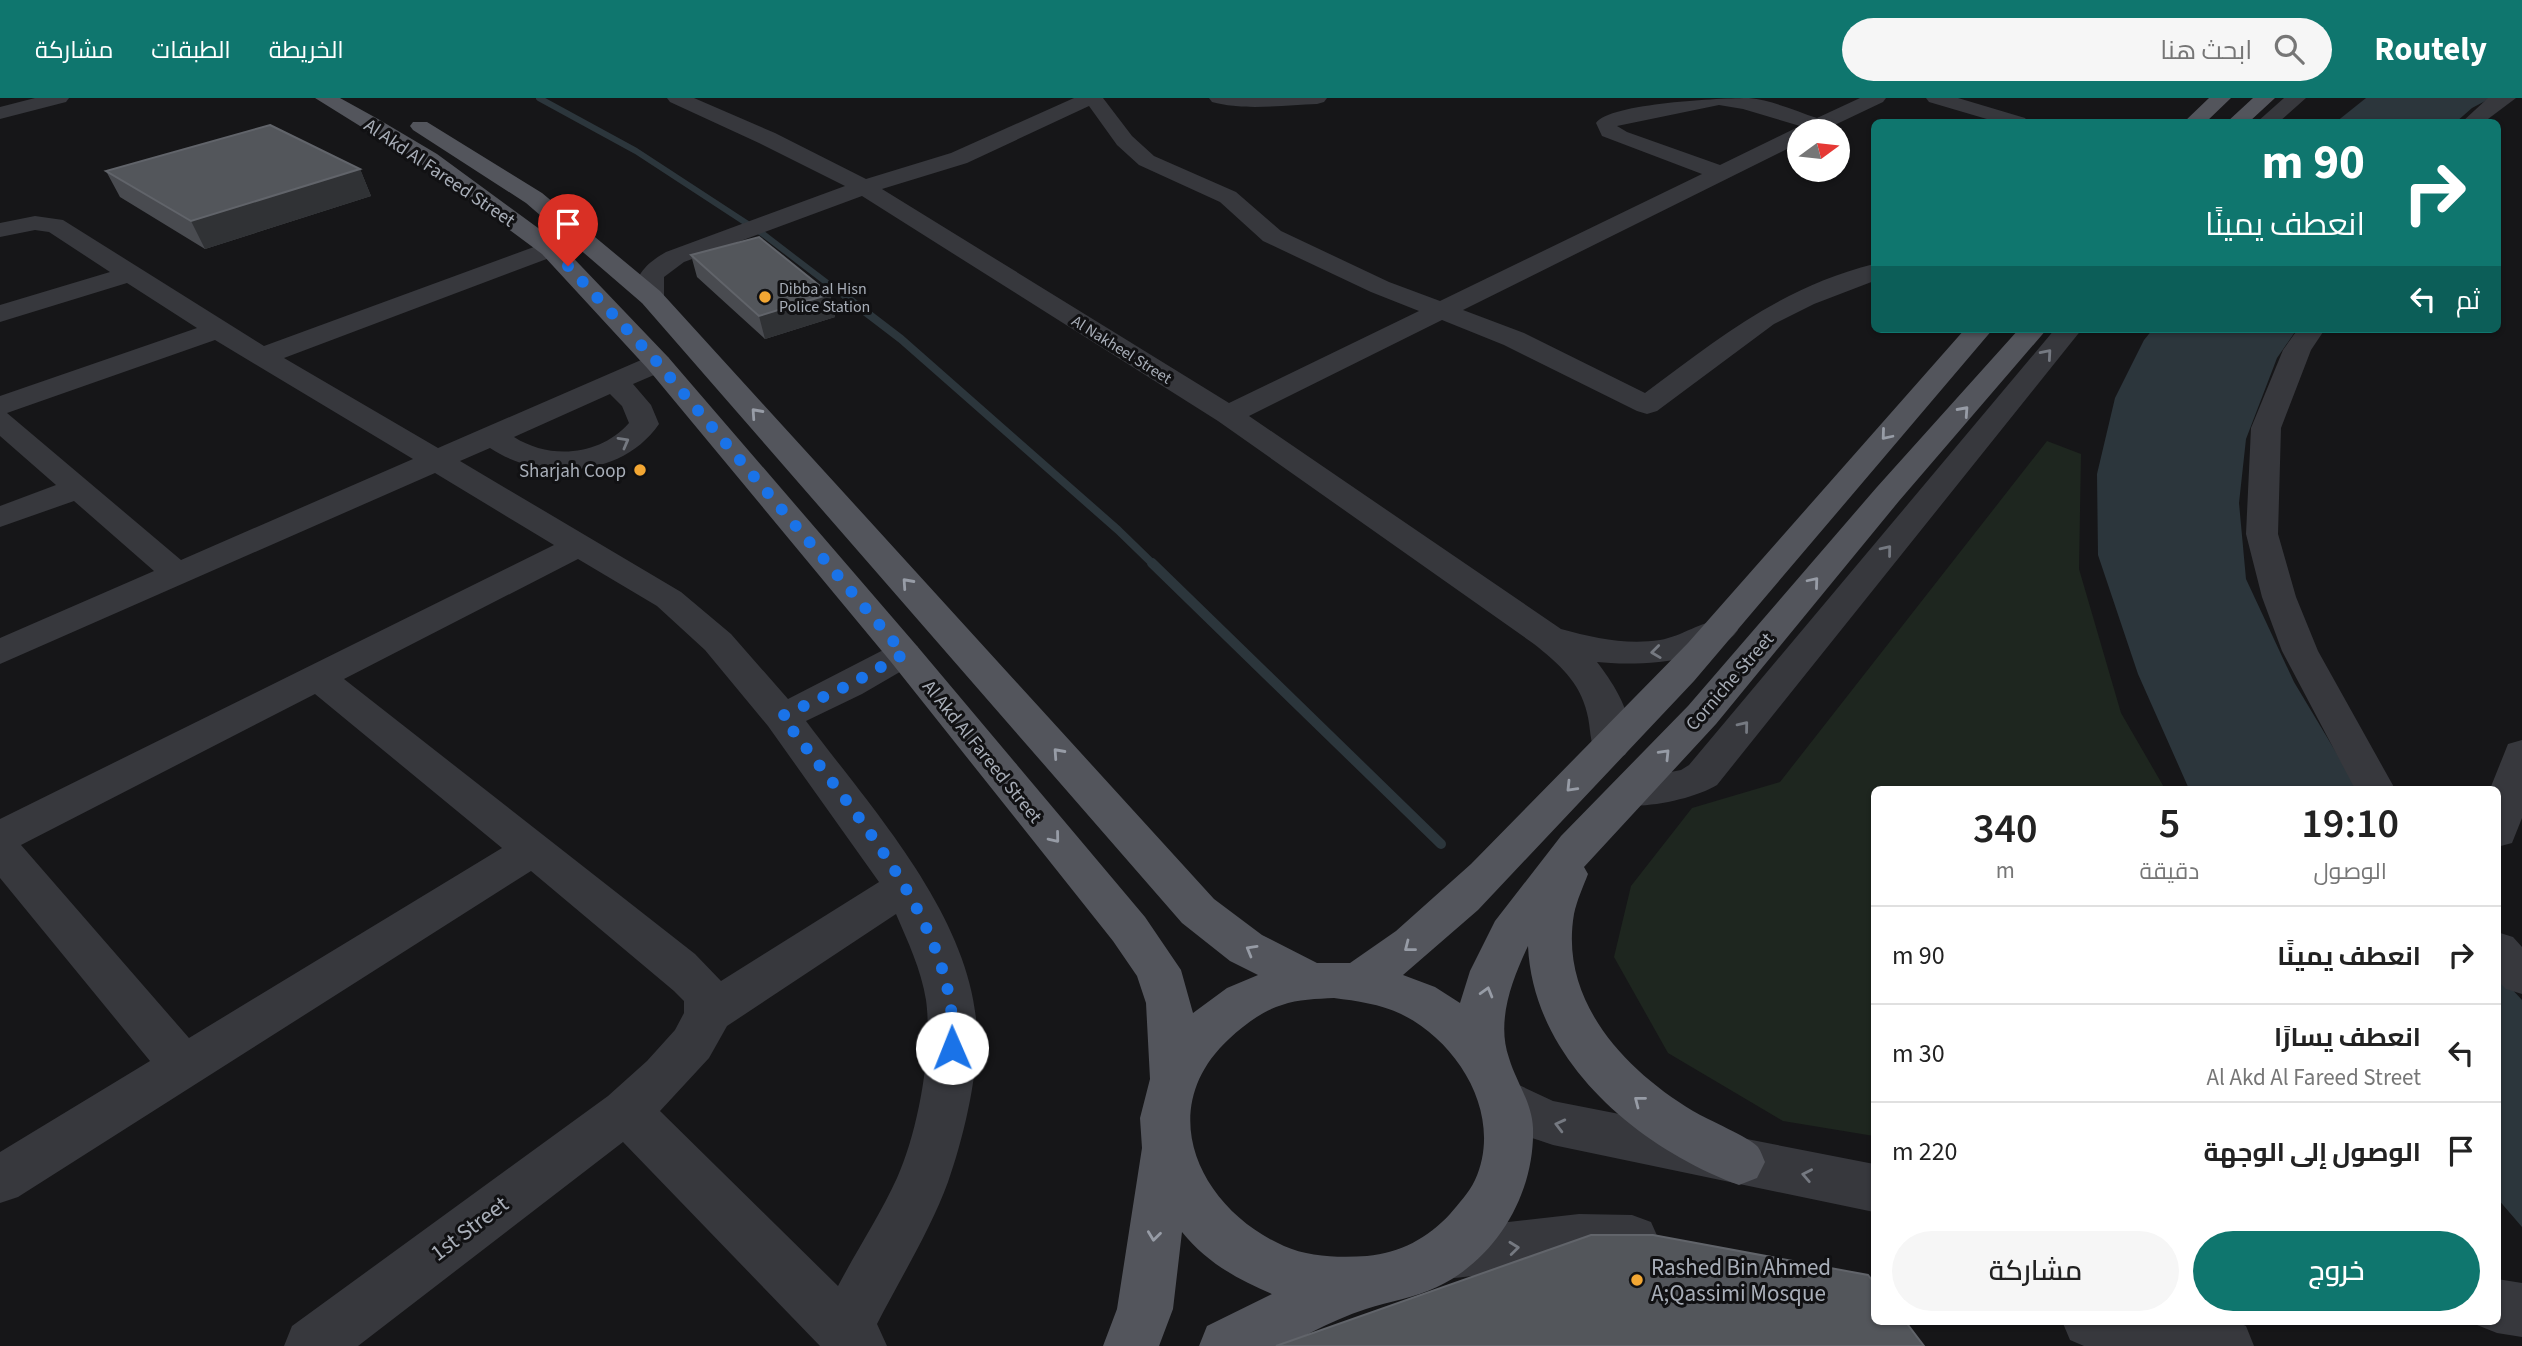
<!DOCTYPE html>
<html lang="ar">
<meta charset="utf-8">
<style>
:root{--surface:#fff;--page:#f6f6f6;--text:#222;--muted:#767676;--line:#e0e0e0;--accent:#0f766e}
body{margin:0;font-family:"Source Sans 3",Cairo,sans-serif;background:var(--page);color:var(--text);direction:rtl;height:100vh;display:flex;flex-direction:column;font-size:26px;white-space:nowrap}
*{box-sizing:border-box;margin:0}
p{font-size:23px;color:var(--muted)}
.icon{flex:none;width:38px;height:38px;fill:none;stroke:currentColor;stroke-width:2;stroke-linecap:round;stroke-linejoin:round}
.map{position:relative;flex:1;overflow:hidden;direction:ltr}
.sheet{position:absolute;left:1871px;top:688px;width:630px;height:539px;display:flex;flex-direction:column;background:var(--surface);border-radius:10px;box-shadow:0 2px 5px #0004;direction:rtl}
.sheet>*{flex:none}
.guide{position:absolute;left:1871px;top:21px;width:630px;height:214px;border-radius:10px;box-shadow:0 2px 5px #0004;direction:rtl;background:#0f766e;color:#fff;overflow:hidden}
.needle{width:46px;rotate:75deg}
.tools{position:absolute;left:1787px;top:21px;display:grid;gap:14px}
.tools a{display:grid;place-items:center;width:63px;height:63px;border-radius:50%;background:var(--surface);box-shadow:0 2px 5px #0004;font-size:35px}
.pin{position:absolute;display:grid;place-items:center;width:60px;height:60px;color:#fff;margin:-72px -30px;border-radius:50% 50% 50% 0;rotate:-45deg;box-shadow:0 0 7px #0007}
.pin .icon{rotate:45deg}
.me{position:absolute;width:77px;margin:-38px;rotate:359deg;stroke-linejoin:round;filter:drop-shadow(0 0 5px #0008)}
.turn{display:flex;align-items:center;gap:24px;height:147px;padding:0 21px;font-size:32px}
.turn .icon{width:91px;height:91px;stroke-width:2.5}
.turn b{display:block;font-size:49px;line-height:60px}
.then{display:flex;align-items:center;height:66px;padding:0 21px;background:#0003;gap:14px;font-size:26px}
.eta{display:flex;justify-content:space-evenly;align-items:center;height:119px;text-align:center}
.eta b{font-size:42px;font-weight:600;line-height:49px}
.primary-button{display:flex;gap:14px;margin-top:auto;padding:14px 21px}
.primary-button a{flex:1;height:80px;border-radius:42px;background:var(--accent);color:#fff;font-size:28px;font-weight:600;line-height:80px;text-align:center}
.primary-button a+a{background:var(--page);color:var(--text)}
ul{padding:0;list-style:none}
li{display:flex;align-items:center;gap:21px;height:98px;padding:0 21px;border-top:2px solid var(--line)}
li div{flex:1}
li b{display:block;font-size:26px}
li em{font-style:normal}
header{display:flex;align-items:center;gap:42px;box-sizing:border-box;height:98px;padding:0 35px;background:var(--accent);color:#fff}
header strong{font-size:33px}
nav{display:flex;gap:38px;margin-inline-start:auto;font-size:24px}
.search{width:490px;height:63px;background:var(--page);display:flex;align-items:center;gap:18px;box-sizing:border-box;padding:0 24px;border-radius:38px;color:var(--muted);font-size:26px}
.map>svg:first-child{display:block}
.green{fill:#1e261f}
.water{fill:#2c363c}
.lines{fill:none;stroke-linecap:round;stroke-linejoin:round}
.stream-far2{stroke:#2c363c;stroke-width:6}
.stream-far1{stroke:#2c363c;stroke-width:8}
.stream{stroke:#2c363c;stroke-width:10}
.minor{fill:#37383d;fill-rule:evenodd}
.major{fill:#53555c;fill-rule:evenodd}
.wall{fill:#494b50}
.shaded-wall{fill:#303235}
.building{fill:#53565b;stroke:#61646a;stroke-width:2}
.oneway{stroke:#757981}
.oneway2{stroke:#979ca6}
.route{stroke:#1a73e8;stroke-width:12;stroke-dasharray:0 21.6}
.poi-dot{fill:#f3a733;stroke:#111113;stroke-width:2.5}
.labels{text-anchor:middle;stroke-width:6;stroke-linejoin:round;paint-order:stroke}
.far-poi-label{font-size:16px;fill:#a8aeb8;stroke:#111113;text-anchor:start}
.far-street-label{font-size:16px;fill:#a8aeb8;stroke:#111113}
.street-label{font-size:19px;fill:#a8aeb8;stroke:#111113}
.poi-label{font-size:19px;fill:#a8aeb8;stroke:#111113;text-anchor:end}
.near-street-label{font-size:23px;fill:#a8aeb8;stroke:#111113}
.near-poi-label{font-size:23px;fill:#a8aeb8;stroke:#111113;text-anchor:start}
</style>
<header>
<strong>Routely</strong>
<div class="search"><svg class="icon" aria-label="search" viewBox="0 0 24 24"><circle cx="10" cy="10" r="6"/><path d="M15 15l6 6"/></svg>ابحث هنا</div>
<nav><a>الخريطة</a><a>الطبقات</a><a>مشاركة</a></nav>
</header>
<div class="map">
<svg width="2522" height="1248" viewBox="0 0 2522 1248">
<rect width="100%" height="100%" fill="#161618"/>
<!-- green -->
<path class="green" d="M2047,343L2081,356L2079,471L2121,615L2165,691H1874V1038L1783,1023L1668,955L1614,859L1631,788L1692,710L1780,684Z"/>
<!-- water -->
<path class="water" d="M2366,0H2491L2472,10L2456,24H2336Z
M2153,231H2297L2277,260L2246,341L2239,405L2246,481L2294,584L2358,691H2189L2138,576L2098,457L2097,376L2115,300L2144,242Z
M2497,875L2522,902V1129L2497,1100Z"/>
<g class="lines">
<!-- stream-far2 -->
<path class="stream-far2" d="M539,0L636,53L763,136L852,204"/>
<!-- stream-far1 -->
<path class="stream-far1" d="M850,202L901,241L1118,432L1154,467"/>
<!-- stream -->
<path class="stream" d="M1152,465L1441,746"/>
<!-- minor -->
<path class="minor" d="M35,0H69L66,4L0,21V9Z
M667,0H694L775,35L866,81L951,55L1074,0H1103L1132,38L1154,58L1236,94L1281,133L1389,184L1440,203L1702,76L1602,38L1596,25C1609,5 1723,0 1749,0C1771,2 1796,13 1817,20L1860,0H1886L1883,4L1822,33H1799V45L1463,212L1524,235L1645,295C1719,240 1782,189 1874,166V183L1814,206L1774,226L1657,313L1647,316L1637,313L1504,247L1442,222L1249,318L1561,531C1594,540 1626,547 1660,542C1686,538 1707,517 1733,524L1738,532C1715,566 1634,568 1597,564C1615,587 1642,629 1625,657L1611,661L1597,657C1589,644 1591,630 1587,615C1580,584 1558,565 1534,546L1218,323L862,98L684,164L664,179V199L660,205L651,207L642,205C626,182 648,164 666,154L845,88L759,45L670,4ZM1719,7L1743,11L1800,28L1720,67L1627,34L1617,28ZM1089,8L1117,47L1139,67L1220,104L1263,143L1371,194L1419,213L1229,305L882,91L967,65Z
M1209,0H1327L1324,4L1317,6C1283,7 1245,13 1212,4Z
M1926,0H1958L2025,20L2028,24H1997L1929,4Z
M2284,0H2306L2279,24H2257Z
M2488,0H2516L2484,24H2462Z
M35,118L63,122L264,248L542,146L551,144L560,146L563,151L560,156L284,260L438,350L648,259L658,257L668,259L672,265L668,271L633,286L651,307L659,326C622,380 541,384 490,350L460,363L681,494L731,536L788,601L891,548L904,544L917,548L922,556L917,564L862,596L806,623C871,710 973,820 977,934C978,979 963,1042 948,1084C931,1131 900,1181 877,1226L887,1248H820L623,1044L358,1248H284L292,1228L608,998L647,963L675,932L684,915V903L674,893L531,773L18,1099L0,1105V1054L150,963L0,780V721L554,447L435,375L0,566V540L154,473L74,403L0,429V408L56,387L0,338V298L197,230L127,185L0,224V207L110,174L49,134L35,132L0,139V125ZM215,242L413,361L181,462L7,315ZM610,296L622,308L629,325C600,358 550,362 514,339ZM578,461L657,508L705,552L768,628L879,784L721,883L695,856L344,581ZM315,596L502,750L189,940L21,747ZM896,816C908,844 921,871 926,902C933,951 918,1034 897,1080C880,1117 857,1152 838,1188L660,1013L709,960L727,928Z
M2055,231H2082L1717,687C1694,701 1640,713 1614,705L1608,695L1614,685L1681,672L1689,667Z
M2298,231H2325L2311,252L2281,330L2278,436L2296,499L2318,553L2395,691H2355L2282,553L2262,499L2246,436L2251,330L2283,252Z
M2522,642V720L2512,745L2497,749V691H2490L2508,646Z
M2497,834L2513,839L2522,849V896L2506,891L2497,882Z
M1504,980L1553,1003L1874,1066V1114L1553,1047C1523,1036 1494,1032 1479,1001L1486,986Z
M1579,1116L1632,1117L1651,1124L1659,1142L1651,1160L1632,1167L1579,1166L1446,1181L1427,1174L1419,1156L1427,1138L1446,1131Z
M2497,1181L2522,1185V1239L2497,1235L2477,1227L2476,1223H2497Z
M2062,1223H2234L2246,1228L2254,1248H2084L2070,1242Z"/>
<!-- major -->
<path class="major" d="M315,0H340L378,21L437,56L560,146L668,259L917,548L1145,819L1181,872L1193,915L1227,890L1258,877L1230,863L1182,825L642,205L526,105L413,32L410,28L413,24H427L542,95L660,193L1214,801L1262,837L1317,865H1350L1396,833L1471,766L1688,545L1965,231H1993L1694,583L1478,812L1403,877L1435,889L1460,905L1470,873L1495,823L1561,738L1688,608L1877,389L2019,231H2047L1899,403L1716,626L1584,769L1588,776C1583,789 1577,802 1574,816C1559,903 1625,972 1693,1013C1706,1021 1751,1040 1758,1049C1761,1053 1763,1060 1765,1064L1757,1080L1739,1087C1638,1050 1533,962 1528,848C1512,882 1496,923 1509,960C1516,984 1532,1004 1533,1030C1535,1095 1497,1161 1437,1189C1414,1200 1390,1203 1366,1211C1348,1217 1329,1225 1312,1234C1303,1238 1293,1246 1284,1248C1262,1248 1222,1248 1199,1248L1207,1228L1272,1196C1237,1181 1206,1164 1182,1134L1173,1211L1159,1248H1103L1117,1211L1142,1050L1140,1020L1150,981L1146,905L1137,878L1113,843L891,564L648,271L542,156L421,66ZM1334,900C1357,903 1380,906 1401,916C1459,944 1504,1018 1475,1082C1469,1095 1459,1105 1450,1116C1428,1140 1400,1155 1367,1158C1340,1160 1309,1159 1284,1148C1200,1111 1152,1012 1229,941C1244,927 1262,913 1282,907C1298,901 1317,901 1334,900Z
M2209,0H2231L2206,24H2184Z
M2253,0H2275L2249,24H2227Z"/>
</g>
<!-- wall -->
<path class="wall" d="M360,71L371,98L205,151L120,99L106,73Z
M691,157L830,196L835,219L765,241L697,179Z"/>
<!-- shaded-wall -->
<path class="shaded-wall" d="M360,71L371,98L205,151L191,123Z
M830,196L835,219L765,241L759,218Z"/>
<!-- building -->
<path class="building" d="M270,27L360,71L191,123L106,73Z
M759,139L830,196L759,218L691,157Z
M1591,1137H1653L1868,1177L1874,1185V1223H1905L1924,1248H1276Z"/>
<!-- one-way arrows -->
<defs><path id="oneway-chevron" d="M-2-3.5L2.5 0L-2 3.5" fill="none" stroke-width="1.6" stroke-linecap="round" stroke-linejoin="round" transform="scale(1.75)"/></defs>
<g class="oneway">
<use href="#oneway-chevron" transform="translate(2047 256) rotate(-49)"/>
<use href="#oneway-chevron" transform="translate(624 344) rotate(-29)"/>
<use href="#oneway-chevron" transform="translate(1887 452) rotate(-51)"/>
<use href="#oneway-chevron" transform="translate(1656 554) rotate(173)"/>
<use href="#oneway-chevron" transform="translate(1744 628) rotate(-51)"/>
<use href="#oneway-chevron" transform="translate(1560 1027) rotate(-166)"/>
<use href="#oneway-chevron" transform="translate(1807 1077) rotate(-169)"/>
<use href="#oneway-chevron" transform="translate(1514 1150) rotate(-6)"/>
</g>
<g class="oneway2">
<use href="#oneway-chevron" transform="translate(1964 313) rotate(-48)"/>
<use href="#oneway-chevron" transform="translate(756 315) rotate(-132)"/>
<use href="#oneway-chevron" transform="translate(1886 337) rotate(130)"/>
<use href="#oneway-chevron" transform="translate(1814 484) rotate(-50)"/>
<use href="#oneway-chevron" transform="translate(907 485) rotate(-132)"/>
<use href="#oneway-chevron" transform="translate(1058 655) rotate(-132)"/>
<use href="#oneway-chevron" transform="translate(1665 656) rotate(-46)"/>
<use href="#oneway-chevron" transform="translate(1571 689) rotate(134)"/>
<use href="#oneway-chevron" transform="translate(1055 740) rotate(51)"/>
<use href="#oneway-chevron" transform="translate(1409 849) rotate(142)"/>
<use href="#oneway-chevron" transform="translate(1251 852) rotate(-150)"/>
<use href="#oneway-chevron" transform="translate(1487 894) rotate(-74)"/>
<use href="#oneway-chevron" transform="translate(1639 1003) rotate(-142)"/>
<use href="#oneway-chevron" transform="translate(1154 1138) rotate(97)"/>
</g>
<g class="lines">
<!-- route -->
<path class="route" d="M568,168L658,265L904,556L849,587L782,618C848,708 962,832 952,950"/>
</g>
<!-- markers -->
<g class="poi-dot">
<circle cx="765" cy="199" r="7"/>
<circle cx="640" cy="372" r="7"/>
<circle cx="1637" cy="1182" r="7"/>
</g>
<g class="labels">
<!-- far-poi labels -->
<g class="far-poi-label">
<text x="779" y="196">Dibba al Hisn<tspan x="779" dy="18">Police Station</tspan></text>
</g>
<!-- far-street labels -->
<g class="far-street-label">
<text transform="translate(1122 251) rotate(32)" y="6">Al Nakheel Street</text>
</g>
<!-- street labels -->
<g class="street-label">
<text transform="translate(440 74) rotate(34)" y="7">Al Akd Al Fareed Street</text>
<text transform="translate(1729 583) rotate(-49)" y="7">Corniche Street</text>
<text transform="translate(983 653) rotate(51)" y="7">Al Akd Al Fareed Street</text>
</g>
<!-- poi labels -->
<g class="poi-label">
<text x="626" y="379">Sharjah Coop</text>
</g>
<!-- near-street labels -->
<g class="near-street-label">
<text transform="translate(469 1130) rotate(-37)" y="8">1st Street</text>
</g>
<!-- near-poi labels -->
<g class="near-poi-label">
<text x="1651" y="1177">Rashed Bin Ahmed<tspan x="1651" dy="26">A;Qassimi Mosque</tspan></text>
</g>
</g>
</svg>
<div class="tools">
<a><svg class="needle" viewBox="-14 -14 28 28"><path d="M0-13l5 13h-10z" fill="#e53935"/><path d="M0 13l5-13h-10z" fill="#767676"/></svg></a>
</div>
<div class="pin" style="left:568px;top:168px;background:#d93025"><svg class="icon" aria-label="arrive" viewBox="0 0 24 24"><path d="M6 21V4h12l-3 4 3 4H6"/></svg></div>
<svg class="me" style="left:952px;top:950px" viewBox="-20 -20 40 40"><circle r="19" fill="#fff"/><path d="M0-13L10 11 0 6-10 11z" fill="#1a73e8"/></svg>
<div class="guide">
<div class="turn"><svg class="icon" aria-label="right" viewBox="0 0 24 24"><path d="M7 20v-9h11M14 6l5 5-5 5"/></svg><div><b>90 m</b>انعطف يمينًا</div></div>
<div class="then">ثم<svg class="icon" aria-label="left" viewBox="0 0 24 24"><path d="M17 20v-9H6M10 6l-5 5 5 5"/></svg></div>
</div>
<section class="sheet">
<div class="eta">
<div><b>19:10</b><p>الوصول</p></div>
<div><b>5</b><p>دقيقة</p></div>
<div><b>340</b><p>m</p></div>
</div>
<ul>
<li><svg class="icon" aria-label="right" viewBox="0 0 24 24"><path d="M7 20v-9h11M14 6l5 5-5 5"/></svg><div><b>انعطف يمينًا</b></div><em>90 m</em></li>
<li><svg class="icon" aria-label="left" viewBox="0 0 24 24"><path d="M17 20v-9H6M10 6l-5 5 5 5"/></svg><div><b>انعطف يسارًا</b><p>Al Akd Al Fareed Street</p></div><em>30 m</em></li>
<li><svg class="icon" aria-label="arrive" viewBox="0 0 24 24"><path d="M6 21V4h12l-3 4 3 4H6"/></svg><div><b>الوصول إلى الوجهة</b></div><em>220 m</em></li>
</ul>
<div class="primary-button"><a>خروج</a><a>مشاركة</a></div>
</section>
</div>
